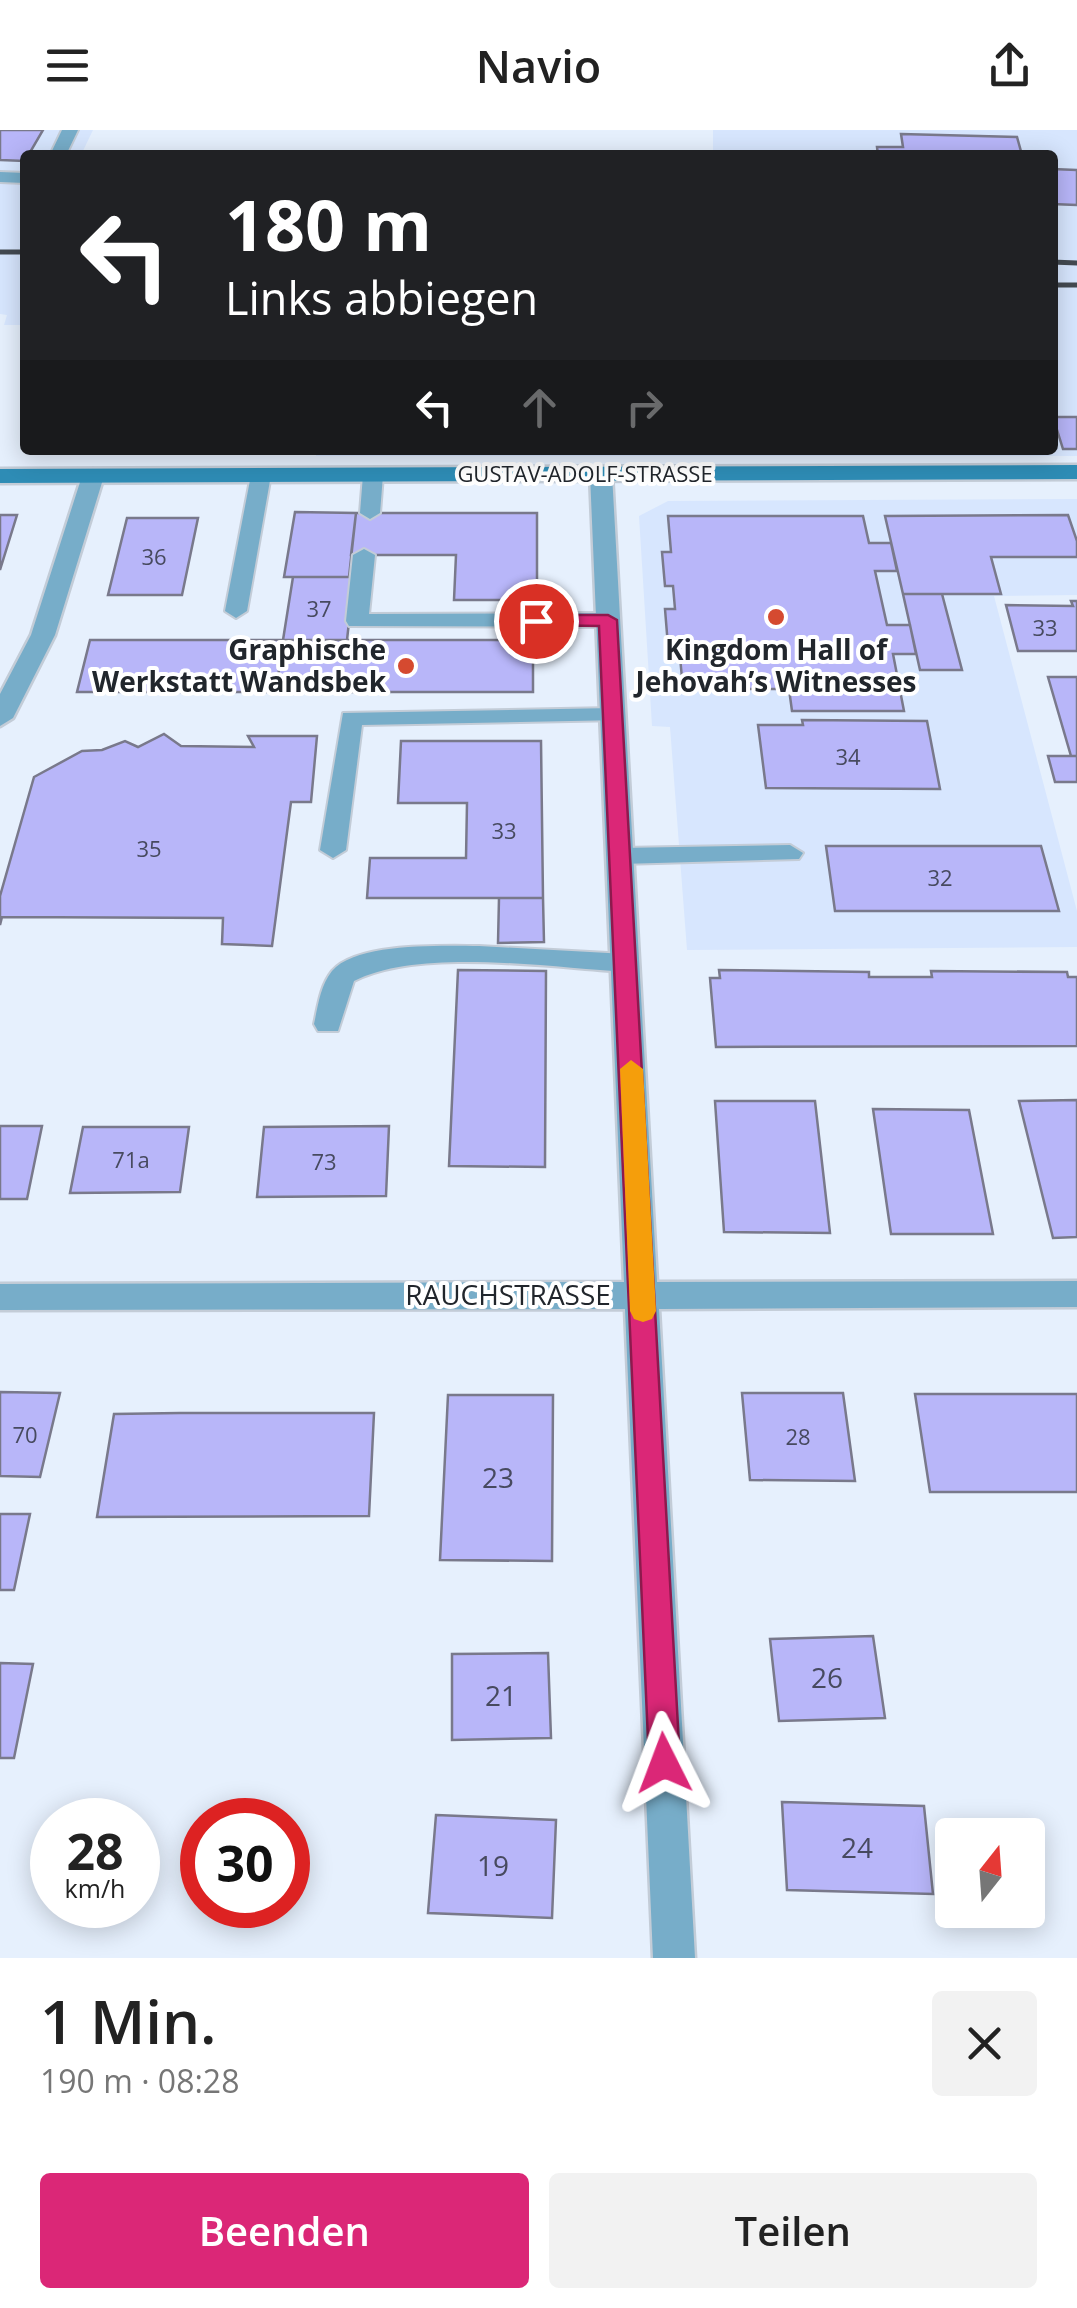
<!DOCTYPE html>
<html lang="de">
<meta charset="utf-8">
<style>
:root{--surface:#fff;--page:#f2f2f2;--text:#222;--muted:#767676;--accent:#db2777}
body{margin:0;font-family:"Open Sans",sans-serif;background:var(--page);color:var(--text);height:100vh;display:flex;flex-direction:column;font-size:38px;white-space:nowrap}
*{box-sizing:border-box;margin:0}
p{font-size:32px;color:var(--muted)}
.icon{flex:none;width:55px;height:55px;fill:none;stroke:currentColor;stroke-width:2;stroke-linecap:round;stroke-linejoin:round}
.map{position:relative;height:1828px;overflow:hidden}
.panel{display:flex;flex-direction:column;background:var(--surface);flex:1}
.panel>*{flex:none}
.guide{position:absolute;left:20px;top:20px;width:1038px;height:305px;border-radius:10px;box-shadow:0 5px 25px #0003;background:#202124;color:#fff;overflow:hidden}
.needle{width:65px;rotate:17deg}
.fabs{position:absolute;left:935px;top:1688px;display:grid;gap:20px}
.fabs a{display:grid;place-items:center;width:110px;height:110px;border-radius:10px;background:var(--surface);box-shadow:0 5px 25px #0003;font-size:50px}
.speed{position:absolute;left:30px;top:1668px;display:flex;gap:20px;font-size:50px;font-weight:700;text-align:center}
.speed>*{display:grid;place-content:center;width:130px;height:130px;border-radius:50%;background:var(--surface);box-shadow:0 5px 25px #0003;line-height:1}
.speed small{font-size:25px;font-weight:400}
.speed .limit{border:15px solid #d22;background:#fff;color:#111}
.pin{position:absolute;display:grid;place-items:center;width:85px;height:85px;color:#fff;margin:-42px;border:5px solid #fff;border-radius:50%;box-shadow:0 2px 10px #0007}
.me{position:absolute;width:110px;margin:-55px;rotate:357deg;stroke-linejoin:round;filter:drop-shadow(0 0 8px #0008)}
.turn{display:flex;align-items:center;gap:35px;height:210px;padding:0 40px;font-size:45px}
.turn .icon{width:130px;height:130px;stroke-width:2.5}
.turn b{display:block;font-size:70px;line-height:85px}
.lanes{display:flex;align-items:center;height:95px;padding:0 40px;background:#0003;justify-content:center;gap:50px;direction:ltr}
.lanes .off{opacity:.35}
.round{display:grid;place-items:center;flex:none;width:105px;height:105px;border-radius:10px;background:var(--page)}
.overview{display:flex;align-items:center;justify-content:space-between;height:170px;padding:0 40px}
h1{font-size:60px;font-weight:600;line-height:75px}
.primary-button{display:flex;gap:20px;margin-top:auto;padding:20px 40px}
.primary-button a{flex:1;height:115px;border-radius:10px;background:var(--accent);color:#fff;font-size:40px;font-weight:600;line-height:115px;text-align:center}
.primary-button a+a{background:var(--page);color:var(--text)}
header{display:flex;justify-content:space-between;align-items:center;height:130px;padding:0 40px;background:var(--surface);font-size:45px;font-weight:600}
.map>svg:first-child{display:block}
.built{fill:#d7e6fe}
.building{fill:#b8b6f9;stroke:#79798b;stroke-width:2.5}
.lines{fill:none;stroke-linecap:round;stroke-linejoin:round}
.lane-casing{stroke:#c3ccd7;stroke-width:4}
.street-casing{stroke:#c3ccd7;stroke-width:5}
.secondary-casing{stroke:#c3ccd7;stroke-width:5}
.lane{fill:#77adc9;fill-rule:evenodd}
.street{fill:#77adc9;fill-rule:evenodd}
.secondary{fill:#2e8cb5;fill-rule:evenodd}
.rail{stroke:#444a51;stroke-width:5}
.route{fill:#db2777;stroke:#8e194d;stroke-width:2.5}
.slow{fill:#f59e0b}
.poi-dot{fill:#d54a30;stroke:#fff;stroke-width:4}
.labels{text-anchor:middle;stroke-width:8;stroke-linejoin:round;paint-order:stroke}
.far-street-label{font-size:22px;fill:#21262c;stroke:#fff}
.number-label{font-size:22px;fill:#474a5f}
.poi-label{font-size:28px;font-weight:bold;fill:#21262c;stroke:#fff;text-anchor:end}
.street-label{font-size:28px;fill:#21262c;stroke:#fff}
.near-number-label{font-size:28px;fill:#474a5f}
</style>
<header><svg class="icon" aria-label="menu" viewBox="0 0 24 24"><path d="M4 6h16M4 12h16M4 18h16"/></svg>Navio<svg class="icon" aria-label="share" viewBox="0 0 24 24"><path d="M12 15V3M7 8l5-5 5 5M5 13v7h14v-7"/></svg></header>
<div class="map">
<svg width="1077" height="1828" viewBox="0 0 1077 1828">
<rect width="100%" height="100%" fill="#e6f0fd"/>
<!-- built -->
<path class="built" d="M0,0H93L81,25H25V195H4L7,185L0,184Z
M713,0H1077V326H316V320H1052V25H713Z
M1077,369V465L994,466L1077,781V817L687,820L670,597L652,596L639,386L668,371Z"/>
<!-- building -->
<path class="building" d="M0,0H43L25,31L0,30Z
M901,4L1017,7L1022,25H878L877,17H903Z
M1052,39L1077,40V75L1052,74Z
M1053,287H1077V319H1063Z
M295,382L356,383L349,447H284Z
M356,383H537V470H454L456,425H351Z
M0,385H17L0,440Z
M1068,385L1077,411V427H991L1001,464H903L885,386Z
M668,386H863L869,413H891L897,441H875L887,495H910L916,524H893L904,581H792L789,559H683L679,516H668L665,479H675L673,456H665L662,422H671Z
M127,388H198L182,465H108Z
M293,447H354L347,510H283Z
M903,464H942L962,540H920Z
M1071,471H1077V521H1018L1006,475L1073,476Z
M90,510H283L276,562H77Z
M283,510H533V562H276Z
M1048,547H1077V626H1071Z
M802,590L927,591L940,659L766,658L758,595H803Z
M164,604L181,616L254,617L248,606H317L311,672H291L272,816L222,814L223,788L2,787L0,795V766L34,647L82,621L102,620L125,611L138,617Z
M401,611H541L543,768H367L370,728H466L467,673H398Z
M1048,626H1077V652H1055Z
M826,716H1041L1059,781H835Z
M499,768H543L544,812L498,813Z
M458,840L546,841L545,1037L449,1036Z
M719,840L869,842V847H932L931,841L1067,842L1068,847H1077V916L716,917L710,848H720Z
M1077,970V1107L1053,1108L1019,971Z
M715,971H815L830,1103L724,1102Z
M873,979L969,980L993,1104H891Z
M0,996H42L27,1069H0Z
M389,996L386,1066L257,1067L264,997Z
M83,997H189L180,1062L70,1063Z
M0,1262L60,1263L40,1347L0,1346Z
M742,1263H843L855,1351L750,1350Z
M915,1264H1077V1362H930Z
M448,1265H553L552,1431L440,1430Z
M180,1283H374L369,1386L97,1387L114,1284Z
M0,1384H30L14,1460H0Z
M873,1506L885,1588L779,1591L770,1509Z
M548,1523L551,1608L452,1610V1524Z
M0,1533L33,1534L14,1628H0Z
M782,1672L924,1676L933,1764L787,1760Z
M436,1685L556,1690L552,1788L428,1783Z"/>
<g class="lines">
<!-- lane casing -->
<g class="lane-casing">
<path id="lane" d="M62,0H78L66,25H50Z
M0,42L25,43V53L0,52Z
M261,339L271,345L247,481L236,488L225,481L251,345Z
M373,339L383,345L380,383L370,389L360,383L363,345Z
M364,419L375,425L369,484L608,483L619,490L608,497L349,496L346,491L353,425Z
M613,578L625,585L621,590L362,595L346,720L333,728L320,720L343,583Z
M790,715L803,723L799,729L621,734L608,726L621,718Z
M479,816L626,824L635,827L639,833L635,839L626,842C552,838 420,817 354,851L338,901H318L314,894C318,876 320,856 332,841C357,812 443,816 479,816Z"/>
</g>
<!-- street casing -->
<g class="street-casing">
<path id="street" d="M601,337L612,344L657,1152L1077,1151V1177L659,1179L695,1828H653L625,1179L0,1180V1154L624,1152L590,344Z
M93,339L104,346L55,505L13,588L0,596V564L31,505L82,346Z"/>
</g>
<!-- secondary casing -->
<g class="secondary-casing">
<path id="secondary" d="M1077,335V349L0,353V339Z"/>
</g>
<!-- lane -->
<use href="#lane" class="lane"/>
<!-- street -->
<use href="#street" class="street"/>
<!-- secondary -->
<use href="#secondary" class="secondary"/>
<!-- rail -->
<path class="rail" d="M0,122H25
M1052,132L1077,133
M1052,155H1077"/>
</g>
<!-- route -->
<path class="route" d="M536,485H608L617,490L680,1633L675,1643L664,1647L654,1643L649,1633L599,496L530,495L527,491Z"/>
<!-- slow -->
<path class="slow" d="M631,930L643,939L656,1181L652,1189L643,1192L634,1189L630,1181L620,939Z"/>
<!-- markers -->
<g class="poi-dot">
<circle cx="776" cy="487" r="10"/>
<circle cx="406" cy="536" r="10"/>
</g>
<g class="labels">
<!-- far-street labels -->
<g class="far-street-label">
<text x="585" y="352">GUSTAV-ADOLF-STRASSE</text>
</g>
<!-- number labels -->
<g class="number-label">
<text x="154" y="435">36</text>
<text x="319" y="487">37</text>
<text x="1045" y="506">33</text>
<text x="848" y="635">34</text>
<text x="504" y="709">33</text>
<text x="149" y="727">35</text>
<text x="940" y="756">32</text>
<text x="131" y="1038">71a</text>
<text x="324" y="1040">73</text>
<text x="25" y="1313">70</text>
<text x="798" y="1315">28</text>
</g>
<!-- poi labels -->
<g class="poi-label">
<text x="386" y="530">Graphische<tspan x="386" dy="32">Werkstatt Wandsbek</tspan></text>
<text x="776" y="530" text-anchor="middle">Kingdom Hall of<tspan x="776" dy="32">Jehovah’s Witnesses</tspan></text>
</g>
<!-- street labels -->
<g class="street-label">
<text x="508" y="1175">RAUCHSTRASSE</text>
</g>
<!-- near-number labels -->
<g class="near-number-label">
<text x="498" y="1358">23</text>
<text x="827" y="1558">26</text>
<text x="501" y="1576">21</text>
<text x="857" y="1728">24</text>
<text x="493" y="1746">19</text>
</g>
</g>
</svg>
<div class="fabs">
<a><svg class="needle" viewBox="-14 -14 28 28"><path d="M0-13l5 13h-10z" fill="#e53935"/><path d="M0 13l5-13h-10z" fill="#767676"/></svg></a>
</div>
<div class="speed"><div>28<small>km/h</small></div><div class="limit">30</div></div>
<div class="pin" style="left:536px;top:491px;background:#d93025"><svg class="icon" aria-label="arrive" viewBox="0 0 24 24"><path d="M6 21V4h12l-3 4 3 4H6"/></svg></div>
<svg class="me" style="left:664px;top:1633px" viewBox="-20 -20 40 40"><path d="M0-17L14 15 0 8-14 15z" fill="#db2777" stroke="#fff" stroke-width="4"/></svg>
<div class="guide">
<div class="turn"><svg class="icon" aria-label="left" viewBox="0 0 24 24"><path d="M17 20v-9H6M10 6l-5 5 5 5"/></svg><div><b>180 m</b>Links abbiegen</div></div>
<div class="lanes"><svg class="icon" aria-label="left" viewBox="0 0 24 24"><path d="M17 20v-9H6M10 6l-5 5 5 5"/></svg><svg class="icon off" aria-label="ahead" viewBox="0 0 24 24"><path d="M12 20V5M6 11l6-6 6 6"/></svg><svg class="icon off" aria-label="right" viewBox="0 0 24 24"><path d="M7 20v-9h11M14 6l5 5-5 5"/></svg></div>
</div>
</div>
<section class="panel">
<div class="overview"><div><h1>1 Min.</h1><p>190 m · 08:28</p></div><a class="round"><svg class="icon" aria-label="close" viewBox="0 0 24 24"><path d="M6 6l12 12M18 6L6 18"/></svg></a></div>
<div class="primary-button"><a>Beenden</a><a>Teilen</a></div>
</section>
